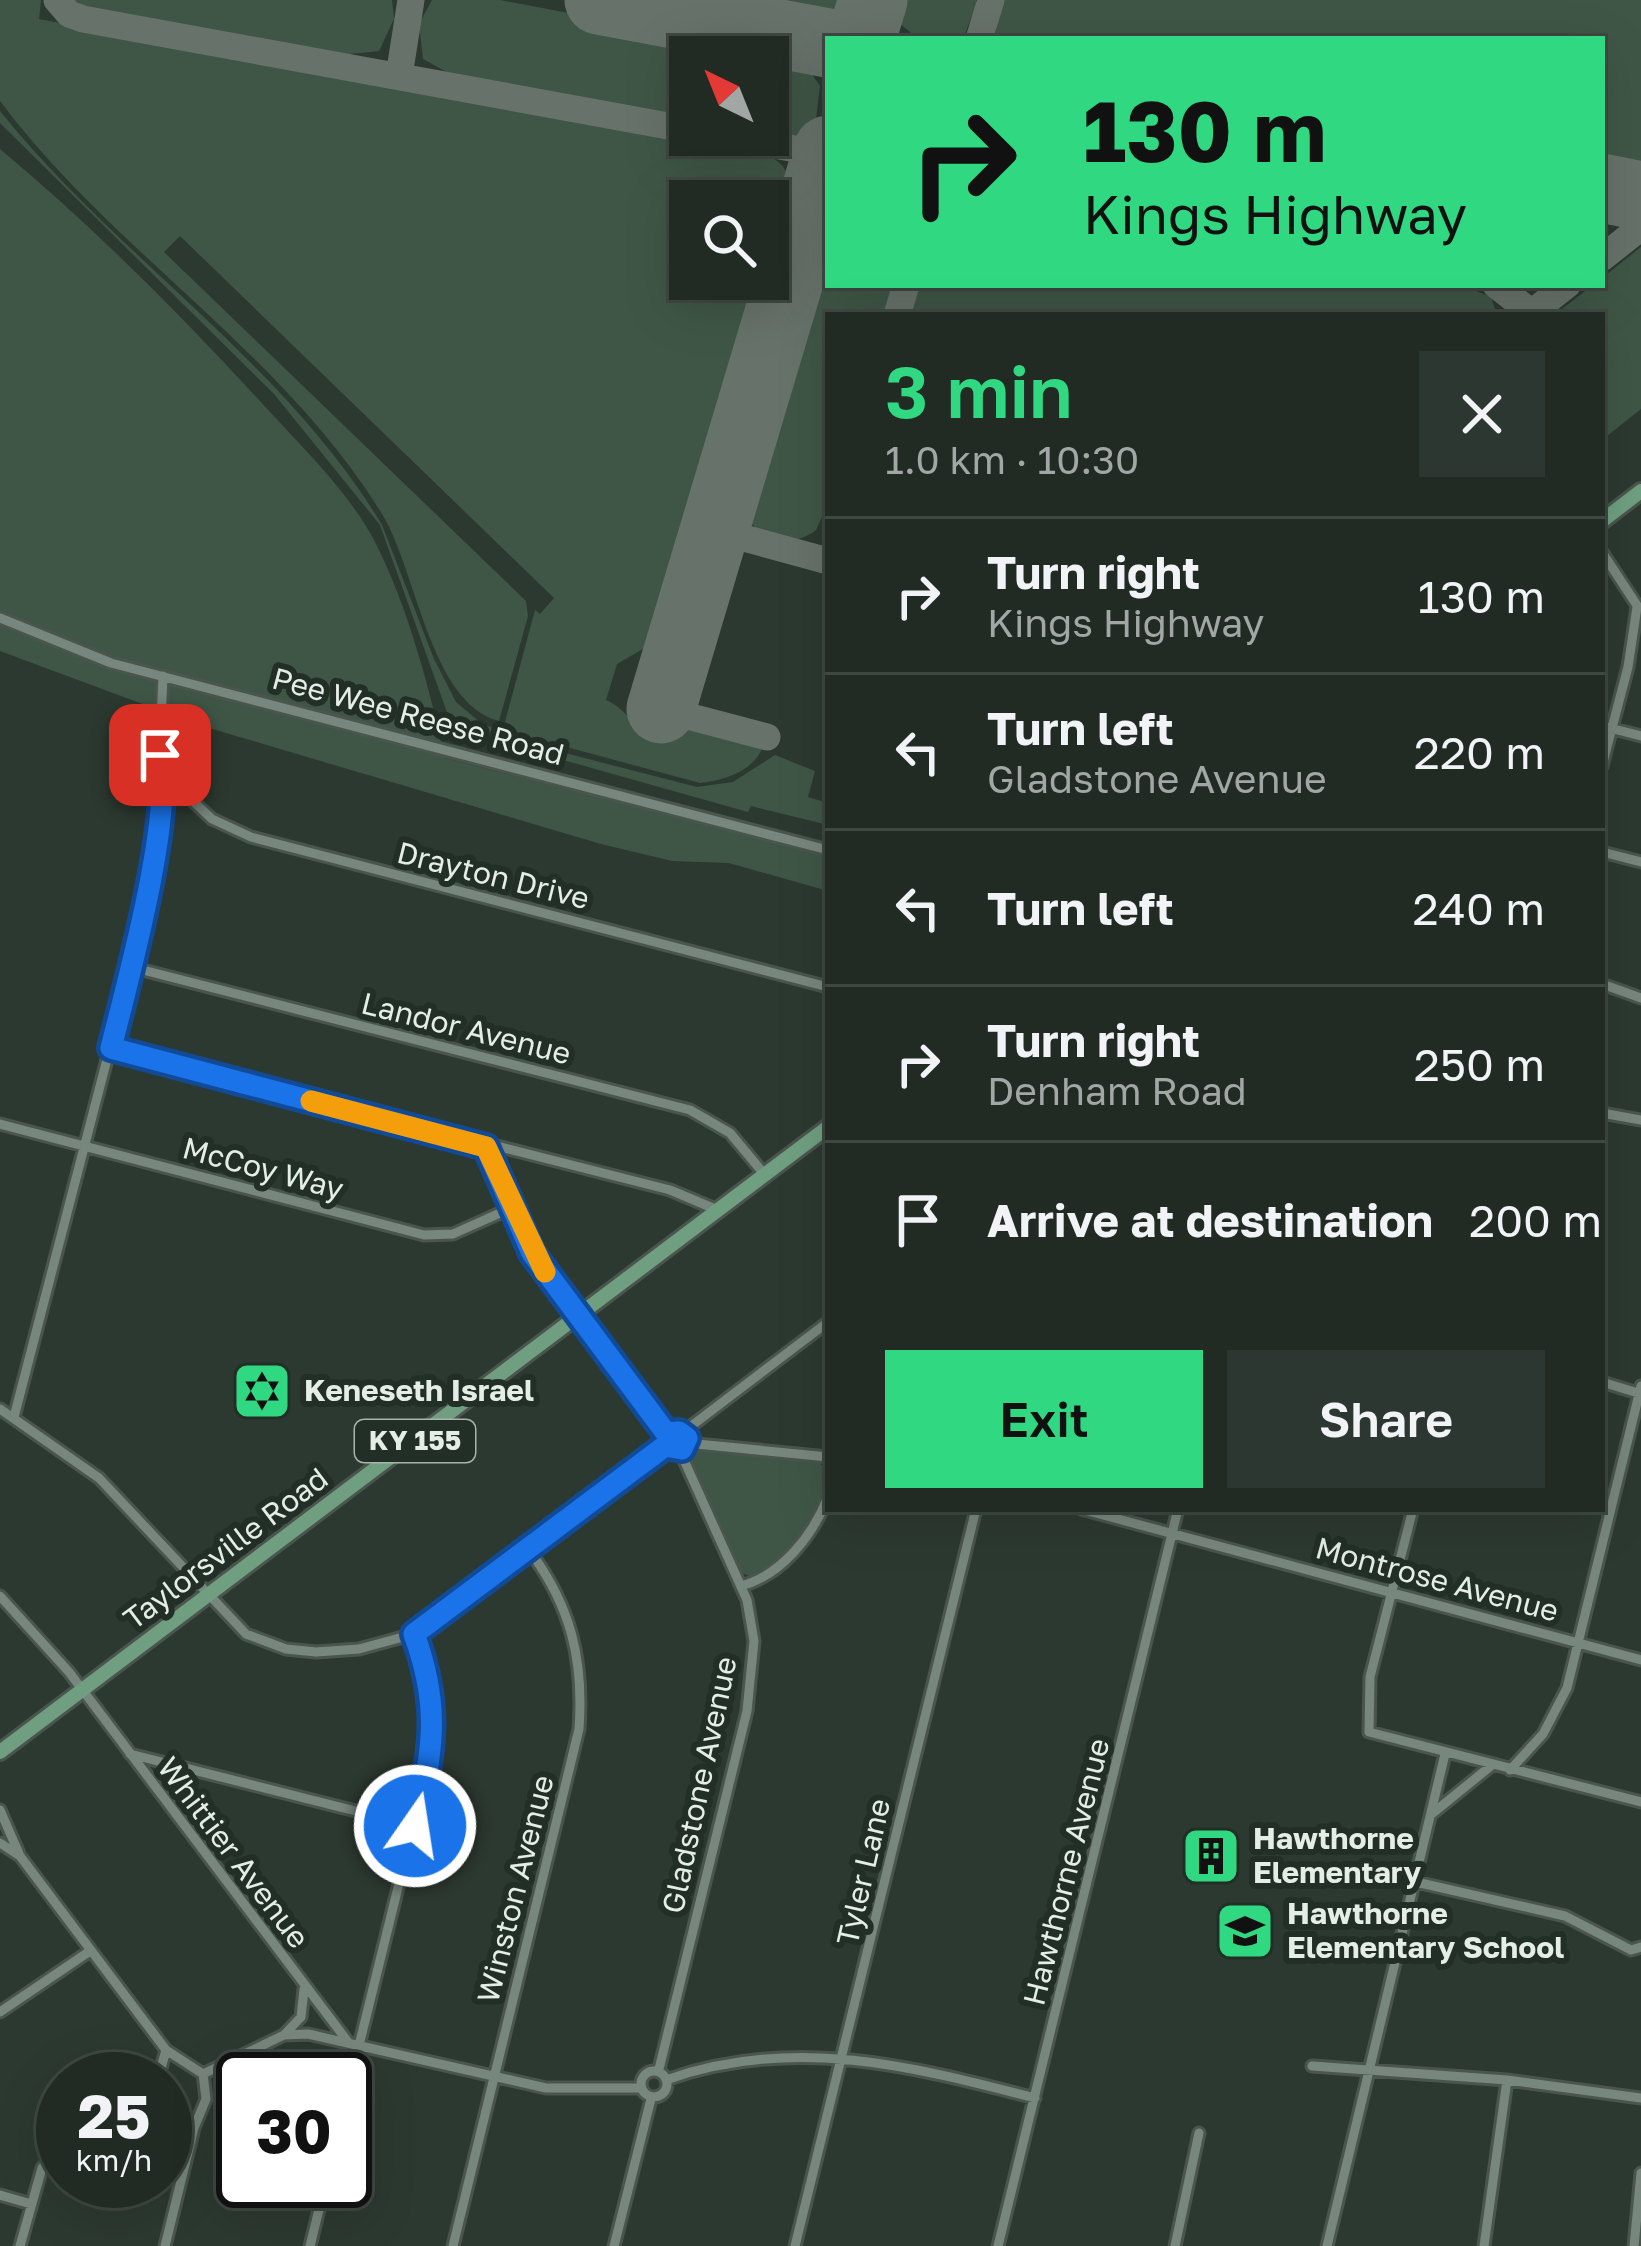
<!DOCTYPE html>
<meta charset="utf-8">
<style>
:root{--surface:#212b24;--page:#2d3731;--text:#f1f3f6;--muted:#a2a7a6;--line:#3e4741;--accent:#31d882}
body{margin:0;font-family:"Golos Text",sans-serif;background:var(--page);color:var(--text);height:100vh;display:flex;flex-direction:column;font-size:45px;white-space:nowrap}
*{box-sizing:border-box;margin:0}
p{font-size:39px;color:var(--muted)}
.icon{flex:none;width:66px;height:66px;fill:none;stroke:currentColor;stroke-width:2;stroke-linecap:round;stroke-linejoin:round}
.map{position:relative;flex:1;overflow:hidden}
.panel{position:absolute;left:825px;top:312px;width:780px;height:1200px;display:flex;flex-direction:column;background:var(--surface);border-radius:0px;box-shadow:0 12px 48px #0002,0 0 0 3px var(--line)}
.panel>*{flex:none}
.banner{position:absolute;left:825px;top:36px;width:780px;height:252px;border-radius:0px;box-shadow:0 12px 48px #0002,0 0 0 3px var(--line);background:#31d882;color:#111;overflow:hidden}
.needle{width:78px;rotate:317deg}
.fabs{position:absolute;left:669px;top:36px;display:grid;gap:24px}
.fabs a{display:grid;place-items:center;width:120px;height:120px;border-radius:0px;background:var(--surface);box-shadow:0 12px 48px #0002,0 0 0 3px var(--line);font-size:60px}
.speed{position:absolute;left:36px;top:2052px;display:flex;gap:24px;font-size:60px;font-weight:700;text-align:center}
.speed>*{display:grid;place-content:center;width:156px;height:156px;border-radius:50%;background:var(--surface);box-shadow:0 12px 48px #0002,0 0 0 3px var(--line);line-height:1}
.speed small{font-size:30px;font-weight:400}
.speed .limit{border:6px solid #111;border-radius:18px;background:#fff;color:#111}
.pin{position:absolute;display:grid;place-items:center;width:102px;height:102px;color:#fff;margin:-51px;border-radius:24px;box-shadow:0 6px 18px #0006}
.me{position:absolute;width:132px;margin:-66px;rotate:13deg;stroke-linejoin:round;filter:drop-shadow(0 0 9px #0008)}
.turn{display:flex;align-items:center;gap:42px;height:252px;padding:0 60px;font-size:54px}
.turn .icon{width:156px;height:156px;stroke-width:2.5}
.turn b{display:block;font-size:84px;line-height:102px}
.round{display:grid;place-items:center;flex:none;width:126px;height:126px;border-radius:0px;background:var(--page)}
.headline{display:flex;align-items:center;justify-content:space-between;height:204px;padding:0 60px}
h1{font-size:72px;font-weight:600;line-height:90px;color:var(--accent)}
.primary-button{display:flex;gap:24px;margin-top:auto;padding:24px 60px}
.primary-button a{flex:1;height:138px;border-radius:0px;background:var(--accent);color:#111;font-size:48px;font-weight:600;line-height:138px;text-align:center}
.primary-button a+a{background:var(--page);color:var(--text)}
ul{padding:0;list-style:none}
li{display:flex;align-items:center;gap:36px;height:156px;padding:0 60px;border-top:3px solid var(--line)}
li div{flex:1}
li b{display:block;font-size:45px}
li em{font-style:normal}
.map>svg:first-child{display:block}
.green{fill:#3f5646}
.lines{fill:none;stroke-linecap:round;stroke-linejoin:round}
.taxiway{stroke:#67726a;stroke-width:27}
.runway{stroke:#67726a;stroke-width:69}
.minor-casing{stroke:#4a554e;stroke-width:15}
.primary-casing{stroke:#4a554e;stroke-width:20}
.minor{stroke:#78877d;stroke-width:9}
.primary{stroke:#6f9f80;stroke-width:14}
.route-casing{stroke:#114b97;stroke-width:30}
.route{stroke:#1a73e8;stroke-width:21}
.slow{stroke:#f59e0b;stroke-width:21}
.labels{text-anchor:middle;stroke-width:12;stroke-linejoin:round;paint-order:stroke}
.shield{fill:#222f26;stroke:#aab4ad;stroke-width:3}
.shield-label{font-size:27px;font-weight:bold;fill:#e5ede7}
.street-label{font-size:30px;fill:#e5ede7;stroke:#222f26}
.poi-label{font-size:30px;font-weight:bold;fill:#e5ede7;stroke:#222f26;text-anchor:start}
</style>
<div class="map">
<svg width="1641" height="2246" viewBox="0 0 1641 2246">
<rect width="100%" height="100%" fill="#2c3930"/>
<!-- green -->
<path class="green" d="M0,0H41L39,19L658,135L683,143L691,155C713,160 718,151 737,151C823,150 782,228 768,276V201H690V279H767L660,639L617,664L606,700C624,707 632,726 652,731C668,736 677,727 690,726C709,725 739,740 757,745L762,749C751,773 723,780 700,783L511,732L505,722L535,610L540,614L554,598L180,236L164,252L526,601L528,616L499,721C430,703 417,571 382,514C284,353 112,251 0,101Z
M72,0H392L394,19L379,51L341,55L90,11Z
M432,0H500L795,56L794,62L809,70L820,86L816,119L793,139L756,135H768V57H690V121L454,76L423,59L419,24Z
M687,0H849L830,16H807L805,22Z
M888,0H976V5L963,39H919L890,16Z
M1003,0H1641V168L1602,171V39H994Z
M0,111C117,257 285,363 382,525L434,659L456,702L481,723L530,744L697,787L733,782L775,755L815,771L808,797L828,803V825L751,806L748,812L453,729L380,525L274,394L0,123Z
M0,149C97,230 185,319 270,412C306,451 349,493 374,540C408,606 429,687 445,758L828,856V891L729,863L672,861L601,844L199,725L0,651Z
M828,199V285H893L884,315H828V504L816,530C786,554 742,532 740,496Z
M1641,247V409L1602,440V315H1554L1593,285H1602V278Z
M918,285H1461L1491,297L1497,315H909Z
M696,1449L817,1460L825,1469C835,1513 787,1559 752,1577L739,1572L687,1456Z"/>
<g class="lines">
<!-- taxiway -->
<path class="taxiway" d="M57,0L69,14L83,19L690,130
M979,39L991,0
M399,76L411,0
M719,135L828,155
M1602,258L1641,227
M1496,285L1532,313
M897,315L906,285
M1529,315L1567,285
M715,530L828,561
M661,709L767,737"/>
<!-- runway -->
<path class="runway" d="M599,0L828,43
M861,39L873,0
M1602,188L1641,196
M661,709L828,150"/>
<!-- minor casing -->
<g class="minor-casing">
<path id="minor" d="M1602,552L1638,607
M0,618L111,663L828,850
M1602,726L1641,736
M1602,766L1628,667L1637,607
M164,774L212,819L251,837L828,987
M1602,852L1641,862
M131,967L690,1110L730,1133L765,1175
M1602,984L1641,998
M111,1048L670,1190L720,1211
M1602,1113L1641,1120
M0,1124L424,1235L453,1234L511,1208
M486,1147L532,1253L666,1433
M1602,1382L1641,1394
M0,1409L99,1478L246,1634L286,1649L316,1652L359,1649L414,1634L665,1446
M14,1417L131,967L164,774L160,744L163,676
M664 1440a11 11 0 1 1 22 0a11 11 0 1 1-22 0Z
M682,1433L828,1322
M687,1443L828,1457
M1081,1509L1641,1660
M1413,1509L1370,1677L1369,1732L1641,1802
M741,1586C782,1575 813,1535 828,1497
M0,1596L69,1672L348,2042
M130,1754L415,1826
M1510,1770L1543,1734L1567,1688L1641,1386
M0,1810L20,1856L166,2050L203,2074L206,2099L194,2128L165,2107
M1433,1813L1492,1765
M0,1843L20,1856
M1416,1882L1565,1916L1631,1950L1641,1947
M0,2012L90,1951
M284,2035L301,2017L304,1989
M1312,2066L1507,2080L1641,2098
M659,2069L747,1711L754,1641L747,1600L679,1449
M641 2084a13 13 0 1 1 26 0a13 13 0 1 1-26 0Z
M203,2074L284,2035L308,2034L546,2088H642
M158,2079L166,2050
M666,2080C792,2035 911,2066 1035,2098
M345,2102L432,1750V1688L414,1634
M0,2195L31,2204
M20,2246L42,2168L63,2143
M165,2246L194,2128
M310,2246L326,2181
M453,2246L579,1729C584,1660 571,1606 529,1550
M614,2246L651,2099
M795,2246L976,1509
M998,2246L1178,1509
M1175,2246L1199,2133
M1327,2246L1445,1754
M1484,2246L1507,2080
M1634,2246L1641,2173"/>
</g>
<!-- primary casing -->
<g class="primary-casing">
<path id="primary" d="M1602,521L1641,491
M0,1752L828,1127"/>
</g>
<!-- minor -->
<use href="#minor" class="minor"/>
<!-- primary -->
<use href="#primary" class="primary"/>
</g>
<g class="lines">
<!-- route casing -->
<g class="route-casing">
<path id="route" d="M160,755C173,818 128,980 111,1048L486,1147L532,1253L666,1433L679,1432L687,1438L682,1449L665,1446L414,1634C441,1707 433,1752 415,1826"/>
</g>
<!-- route -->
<use href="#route" class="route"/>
<!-- slow -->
<path class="slow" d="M311,1101L486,1147L545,1272"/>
</g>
<!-- icons -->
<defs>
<g id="synagogue-square" transform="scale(3)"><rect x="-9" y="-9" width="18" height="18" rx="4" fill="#31d882" stroke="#222f26"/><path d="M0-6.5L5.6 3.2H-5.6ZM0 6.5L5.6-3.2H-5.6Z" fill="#111"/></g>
<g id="building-square" transform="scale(3)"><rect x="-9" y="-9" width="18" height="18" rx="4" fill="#31d882" stroke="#222f26"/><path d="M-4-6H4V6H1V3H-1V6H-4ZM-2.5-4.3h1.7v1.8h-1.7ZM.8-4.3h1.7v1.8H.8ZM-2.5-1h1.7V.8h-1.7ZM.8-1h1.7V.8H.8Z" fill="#111"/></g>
<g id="school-square" transform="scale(3)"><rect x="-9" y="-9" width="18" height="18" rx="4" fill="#31d882" stroke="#222f26"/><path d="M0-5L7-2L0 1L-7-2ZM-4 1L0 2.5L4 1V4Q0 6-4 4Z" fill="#111"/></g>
</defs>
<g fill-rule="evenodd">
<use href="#synagogue-square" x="262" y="1391"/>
<use href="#building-square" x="1211" y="1856"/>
<use href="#school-square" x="1245" y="1931"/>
</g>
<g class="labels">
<!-- shield labels -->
<rect class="shield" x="355" y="1420" width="120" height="42" rx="9"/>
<g class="shield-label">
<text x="415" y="1450">KY 155</text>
</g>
<!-- street labels -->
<g class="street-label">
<text transform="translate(418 717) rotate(15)" y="10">Pee Wee Reese Road</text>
<text transform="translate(493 876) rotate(14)" y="10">Drayton Drive</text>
<text transform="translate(466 1029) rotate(14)" y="10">Landor Avenue</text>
<text transform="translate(263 1169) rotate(15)" y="10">McCoy Way</text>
<text transform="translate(226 1549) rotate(-37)" y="10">Taylorsville Road</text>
<text transform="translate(1437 1580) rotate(15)" y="10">Montrose Avenue</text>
<text transform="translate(700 1785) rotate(-78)" y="10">Gladstone Avenue</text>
<text transform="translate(233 1853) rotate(53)" y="10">Whittier Avenue</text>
<text transform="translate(864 1872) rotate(-77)" y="10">Tyler Lane</text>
<text transform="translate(1067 1872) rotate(-76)" y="10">Hawthorne Avenue</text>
<text transform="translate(516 1889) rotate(-76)" y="10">Winston Avenue</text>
</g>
<!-- poi labels -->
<g class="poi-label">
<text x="304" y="1401">Keneseth Israel</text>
<text x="1253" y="1849">Hawthorne<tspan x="1253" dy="34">Elementary</tspan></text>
<text x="1287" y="1924">Hawthorne<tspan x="1287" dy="34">Elementary School</tspan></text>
</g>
</g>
</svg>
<div class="fabs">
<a><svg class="needle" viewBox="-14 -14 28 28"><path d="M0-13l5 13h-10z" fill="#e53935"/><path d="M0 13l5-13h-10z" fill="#a2a7a6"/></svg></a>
<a><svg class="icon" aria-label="search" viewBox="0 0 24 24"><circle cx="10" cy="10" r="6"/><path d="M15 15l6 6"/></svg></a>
</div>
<div class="speed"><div>25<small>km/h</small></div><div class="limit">30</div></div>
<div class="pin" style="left:160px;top:755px;background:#d93025"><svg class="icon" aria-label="arrive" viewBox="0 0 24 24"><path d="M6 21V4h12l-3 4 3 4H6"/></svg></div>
<svg class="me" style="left:415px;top:1826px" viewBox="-20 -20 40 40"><circle r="17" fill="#1a73e8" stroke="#fff" stroke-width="3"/><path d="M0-11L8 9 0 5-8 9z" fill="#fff"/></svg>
<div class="banner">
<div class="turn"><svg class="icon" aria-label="right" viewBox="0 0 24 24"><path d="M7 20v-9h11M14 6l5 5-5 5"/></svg><div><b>130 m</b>Kings Highway</div></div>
</div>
<section class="panel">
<div class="headline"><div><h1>3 min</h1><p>1.0 km · 10:30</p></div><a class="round"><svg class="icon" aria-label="close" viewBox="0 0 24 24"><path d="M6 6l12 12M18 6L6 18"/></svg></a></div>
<ul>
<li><svg class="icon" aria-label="right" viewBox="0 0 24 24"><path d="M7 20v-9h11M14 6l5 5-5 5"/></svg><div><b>Turn right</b><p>Kings Highway</p></div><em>130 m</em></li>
<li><svg class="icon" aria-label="left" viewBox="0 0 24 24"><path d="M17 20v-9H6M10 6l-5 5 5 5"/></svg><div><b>Turn left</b><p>Gladstone Avenue</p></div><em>220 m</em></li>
<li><svg class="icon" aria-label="left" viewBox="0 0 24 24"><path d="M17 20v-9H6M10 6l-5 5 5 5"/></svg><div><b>Turn left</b></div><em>240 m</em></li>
<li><svg class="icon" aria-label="right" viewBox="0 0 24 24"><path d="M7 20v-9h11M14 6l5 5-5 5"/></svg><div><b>Turn right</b><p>Denham Road</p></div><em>250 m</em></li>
<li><svg class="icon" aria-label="arrive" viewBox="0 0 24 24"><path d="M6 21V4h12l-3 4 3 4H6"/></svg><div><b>Arrive at destination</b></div><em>200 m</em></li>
</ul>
<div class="primary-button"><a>Exit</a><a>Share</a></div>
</section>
</div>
